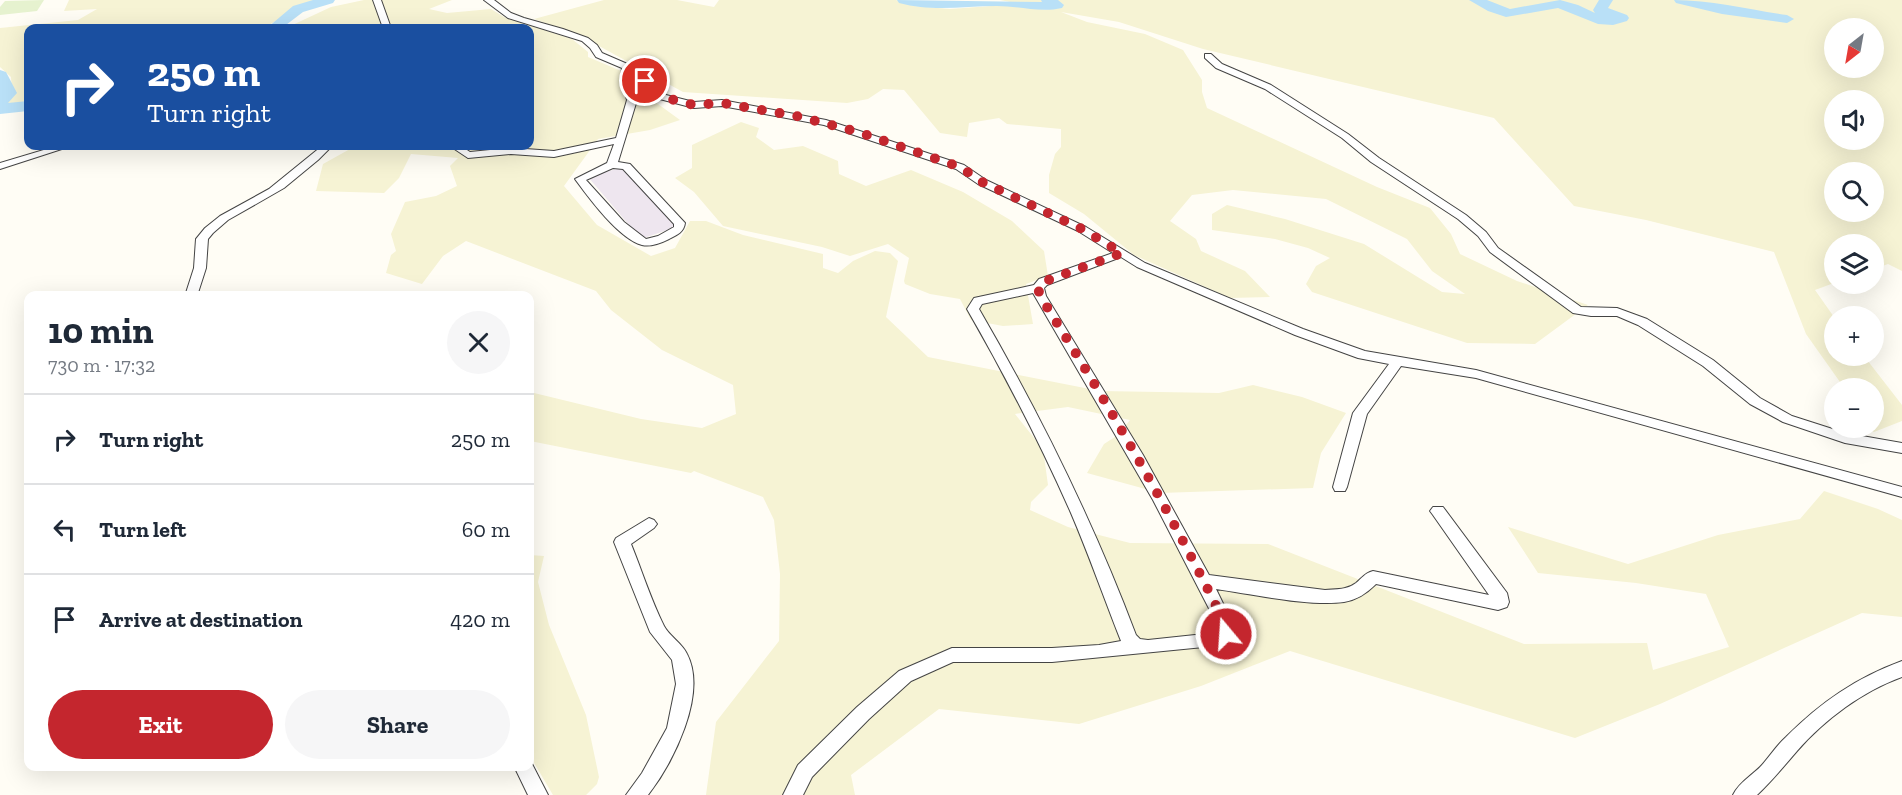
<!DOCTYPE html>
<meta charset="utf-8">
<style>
:root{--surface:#fff;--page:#f6f6f7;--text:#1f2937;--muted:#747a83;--line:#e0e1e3;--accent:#c4262e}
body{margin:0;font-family:"Zilla Slab",serif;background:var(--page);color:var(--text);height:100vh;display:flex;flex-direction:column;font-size:22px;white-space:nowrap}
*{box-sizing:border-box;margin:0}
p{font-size:20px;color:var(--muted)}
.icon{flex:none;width:33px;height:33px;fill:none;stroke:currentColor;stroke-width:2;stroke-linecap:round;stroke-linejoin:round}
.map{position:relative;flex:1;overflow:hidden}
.side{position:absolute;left:24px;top:291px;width:510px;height:480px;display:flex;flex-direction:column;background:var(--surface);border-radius:12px;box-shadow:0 6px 24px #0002}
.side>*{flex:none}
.banner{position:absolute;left:24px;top:24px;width:510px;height:126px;border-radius:12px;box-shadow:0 6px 24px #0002;background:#1a4fa0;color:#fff;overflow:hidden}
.needle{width:39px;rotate:211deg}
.buttons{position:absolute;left:1824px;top:18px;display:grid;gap:12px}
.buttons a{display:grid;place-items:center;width:60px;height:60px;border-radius:50%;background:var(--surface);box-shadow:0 6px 24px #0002;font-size:30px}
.pin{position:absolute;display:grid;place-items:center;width:51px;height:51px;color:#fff;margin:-26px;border:3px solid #fff;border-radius:50%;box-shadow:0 2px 6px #0007}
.me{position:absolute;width:66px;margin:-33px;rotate:342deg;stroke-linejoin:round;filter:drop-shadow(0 0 4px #0008)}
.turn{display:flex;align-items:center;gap:21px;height:126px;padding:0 24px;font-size:27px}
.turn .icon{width:78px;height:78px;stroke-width:2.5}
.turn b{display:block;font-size:42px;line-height:51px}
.round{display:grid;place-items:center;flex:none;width:63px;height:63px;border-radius:32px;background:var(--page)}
.overview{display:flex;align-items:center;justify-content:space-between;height:102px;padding:0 24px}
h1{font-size:36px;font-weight:700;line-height:45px}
.action{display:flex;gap:12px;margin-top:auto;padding:12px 24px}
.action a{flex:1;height:69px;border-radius:36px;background:var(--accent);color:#fff;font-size:24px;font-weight:700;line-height:69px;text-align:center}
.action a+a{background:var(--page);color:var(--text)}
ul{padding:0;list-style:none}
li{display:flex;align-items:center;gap:18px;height:90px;padding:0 24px;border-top:2px solid var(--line)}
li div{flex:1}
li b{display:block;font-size:22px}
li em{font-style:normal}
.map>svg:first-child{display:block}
.industrial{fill:#eee6ef}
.farmland{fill:#f6f3d4;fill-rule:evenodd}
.pitch{fill:#e6f2cf}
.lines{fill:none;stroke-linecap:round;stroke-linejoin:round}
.river{fill:#b9e0f7;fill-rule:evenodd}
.minor-casing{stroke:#444;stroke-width:2}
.minor{fill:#fff;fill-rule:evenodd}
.route{stroke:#c4262e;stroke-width:10;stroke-dasharray:0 18}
</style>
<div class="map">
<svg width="1902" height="795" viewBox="0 0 1902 795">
<rect width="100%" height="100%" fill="#fffdf5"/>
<!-- industrial -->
<path class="industrial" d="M623,167L679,226L641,239L588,177Z"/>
<!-- farmland -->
<path class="farmland" d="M69,0H323L296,9L264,28H28V102L5,104L12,90L11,77L0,67V28L78,20L97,9L64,11Z
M364,0H452L429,9L447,13L491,9L504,17L572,39L588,52V57L645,81L647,96L680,120L650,130L598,139L564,186L597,225L651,256L675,248L690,221H706L743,235L823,254V268L838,273L853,261L875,251L890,253L898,261L886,317L928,357L1100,391L1219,393L1253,385L1302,397L1346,413L1321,453L1313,488L1160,493L1087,473L1104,444L1118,435L1130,420L1068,407L1015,414L1043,449L1048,485L1031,502L1030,510L1068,527L1130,543L1268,544L1524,644L1647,643L1653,670L1729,647L1706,594L1636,583L1538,573L1508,527L1628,564L1718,535L1800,519L1824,491L1878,509L1902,520V617L1862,613L1660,704L1575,738L1290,651L1201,686L1079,724L939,709L851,775L855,795H706L716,722L779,641L780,574L774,520L763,497L694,471L691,473L530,441V392L641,419L702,428L736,414L733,385L662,350L611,310L596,291L466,241L443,256L422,284L386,273L391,255L396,251L391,234L405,202L436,196L457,186L450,166L458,158L411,154L399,178L384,193L316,191L323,164L350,149L351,146H530V28H286L331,7Z
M604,0H677L714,7L719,0H896L914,6L950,9L1005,5L1050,10L1000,0H1902V271L1888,264L1874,269V244H1834V283L1815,290L1834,317V356H1864L1902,405V421L1874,432L1866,428H1874V388H1837L1840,382L1806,334L1774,252L1646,220L1574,206L1494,118L1203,49L1119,22L1061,12L1087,22L1145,34L1183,50L1202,80V92L1207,108L1377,187L1430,208L1451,234L1460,254L1517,281L1588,305L1535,344L1467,343L1312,292L1306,284L1316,266L1330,258L1308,248L1275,239L1212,230V214L1227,205L1285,219L1364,244L1442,292L1465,294L1432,271L1407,239L1326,199L1233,190L1192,195L1170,221L1196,239L1201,251L1245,271L1270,297L1230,298L1134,255L1084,214L1049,193V175L1055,154L1061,147V129L1007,124L999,118L969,123L967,137L940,133L904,90L883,89L868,99L847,103L683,92L579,35L534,19ZM1834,28H1874V68H1834ZM1834,100H1874V140H1834ZM1834,172H1874V212H1834Z
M741,122L759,128L756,137L774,150L803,146L838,161L839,174L866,186L911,170L963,192L1012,221L1044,251L1048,276L1026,284L1033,324L1003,326L971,320L960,299L930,294L905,284L904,281L909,258L888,244L850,256L822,247L723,226L694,192L675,178L692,168V145Z
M530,555L544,556L538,582L549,625L586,715L599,777L597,784L586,795H553L530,756Z"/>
<!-- pitch -->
<path class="pitch" d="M44,0L37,11L0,15V7L5,1Z"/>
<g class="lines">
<!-- river -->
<path class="river" d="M313,0H335L333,3L303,12L282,28H267L293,6Z
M897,0L1042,2L1041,0H1058L1064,5L1062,8C1040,13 1019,6 997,6C963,6 933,12 899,3Z
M1469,0H1487L1510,9L1560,0L1578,5L1595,13L1593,10L1599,0H1613L1608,8L1627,15L1629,18L1627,21L1613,25L1598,24L1558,8L1506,17L1488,11Z
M1674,0C1712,0 1750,10 1787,15L1794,19L1787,23L1722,14L1676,3Z
M0,70L6,72L17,93L8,103L28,101V111L0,114Z"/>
<!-- minor casing -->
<g class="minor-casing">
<path id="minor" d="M373,0H381L391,28H383Z
M484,0H494L511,13L524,18L563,29L588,38L597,45L602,53L639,69L658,93L694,102L722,100L826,120L964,165L986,180L1086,227L1145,263L1303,329L1365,351L1476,370L1902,487V497L1476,378L1401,366L1367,414L1347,487L1345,491H1335L1333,487L1353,413L1389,364L1358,358L1295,335L1137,267L1121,257L1047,285L1044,288L1046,296L1143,455L1209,575L1325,590C1336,589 1347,590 1356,583C1362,578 1365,573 1373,571L1489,595L1433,515L1430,511L1433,507H1443L1507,593L1509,602L1507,607L1498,610L1376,584C1367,593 1357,600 1344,602C1311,607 1251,594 1216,589L1234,626L1232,639L1224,645L1052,662H953L911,681L869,719L812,777L803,795H783L798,765L857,707L899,671L952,648H1052L1099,645L1121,641C1104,598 1089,555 1071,513C1040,443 1005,375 967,309L974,298L1034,285L1039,279L1113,253L1078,231L978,184L956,169L824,125L722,106L694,108L652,97L631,72L629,78L637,100L618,162L630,164L685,223C684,232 677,235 669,239C661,243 651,247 642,245C619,239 589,198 575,179L607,163L614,144L554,157L511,154L468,158L450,146H461L470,152L511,148L554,151L616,138L627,100L621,78L622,68L596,57L590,48L582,41L508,18ZM613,168L623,169L674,224V227L658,236L646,239L624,222L586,180ZM1033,293L1153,500L1218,626V631L1214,633L1148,640L1140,639L1136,635C1093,521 1040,414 979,309L982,304Z
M1205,54H1211L1222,64L1271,85L1348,134L1379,158L1466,215L1486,232L1498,248L1581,307L1617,308L1647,319L1713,360L1760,398L1792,416L1845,433L1902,443V453L1845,443L1783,422L1750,404L1703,366L1638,325L1617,316H1591L1573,313L1490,252L1478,236L1458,219L1371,162L1342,138L1265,89L1216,68L1205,58Z
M57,146H71L0,169V163Z
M322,146H332L318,160L284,188L228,220L213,233L208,239L206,268L197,296H185L194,268L196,239L205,228L220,216L269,189Z
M649,518L654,520L657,524L654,528L631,544C642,571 651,600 664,626C669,636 682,643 687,654C708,694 673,763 648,795H626L642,773L667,728L676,684L672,660L650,632L614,542L616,538Z
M1902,661V677C1863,691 1825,719 1797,751C1784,766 1772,781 1757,795H1733C1739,782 1753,775 1762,765C1770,756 1777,745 1786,737C1821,702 1856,678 1902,661Z
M530,760L548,795H528L514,766H530Z"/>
</g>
<!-- minor -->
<use href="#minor" class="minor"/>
</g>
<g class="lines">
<!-- route -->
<path class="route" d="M645,81L655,95L694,105L722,103L796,116L858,132L960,167L982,182L1082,229L1122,253L1043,282L1038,288L1040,296C1108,403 1171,513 1226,626V634"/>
</g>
</svg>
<div class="buttons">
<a><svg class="needle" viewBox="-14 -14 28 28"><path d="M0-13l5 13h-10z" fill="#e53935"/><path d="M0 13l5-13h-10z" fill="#747a83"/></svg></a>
<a><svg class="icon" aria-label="sound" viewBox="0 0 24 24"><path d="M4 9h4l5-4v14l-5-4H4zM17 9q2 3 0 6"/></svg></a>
<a><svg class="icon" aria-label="search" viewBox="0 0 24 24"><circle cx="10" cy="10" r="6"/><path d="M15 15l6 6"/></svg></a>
<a><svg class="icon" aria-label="layers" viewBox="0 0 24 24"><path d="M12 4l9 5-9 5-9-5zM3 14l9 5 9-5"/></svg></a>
<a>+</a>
<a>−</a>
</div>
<div class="pin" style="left:645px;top:81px;background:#d93025"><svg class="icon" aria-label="arrive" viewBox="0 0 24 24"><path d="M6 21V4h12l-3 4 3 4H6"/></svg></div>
<svg class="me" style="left:1226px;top:634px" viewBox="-20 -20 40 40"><circle r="17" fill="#c4262e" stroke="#fff" stroke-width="3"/><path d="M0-11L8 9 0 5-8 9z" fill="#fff"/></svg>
<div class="banner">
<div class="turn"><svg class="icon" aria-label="right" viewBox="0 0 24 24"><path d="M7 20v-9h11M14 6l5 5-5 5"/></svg><div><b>250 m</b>Turn right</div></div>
</div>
<section class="side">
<div class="overview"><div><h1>10 min</h1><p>730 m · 17:32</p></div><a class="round"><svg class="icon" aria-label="close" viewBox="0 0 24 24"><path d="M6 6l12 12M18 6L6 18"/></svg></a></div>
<ul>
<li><svg class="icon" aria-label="right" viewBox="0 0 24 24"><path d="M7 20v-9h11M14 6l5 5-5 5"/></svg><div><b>Turn right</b></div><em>250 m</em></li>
<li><svg class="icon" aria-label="left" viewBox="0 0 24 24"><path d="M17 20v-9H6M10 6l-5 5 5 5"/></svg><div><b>Turn left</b></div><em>60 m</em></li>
<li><svg class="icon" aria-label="arrive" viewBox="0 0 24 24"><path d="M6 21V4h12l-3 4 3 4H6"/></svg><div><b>Arrive at destination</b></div><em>420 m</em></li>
</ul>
<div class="action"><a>Exit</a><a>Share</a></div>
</section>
</div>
